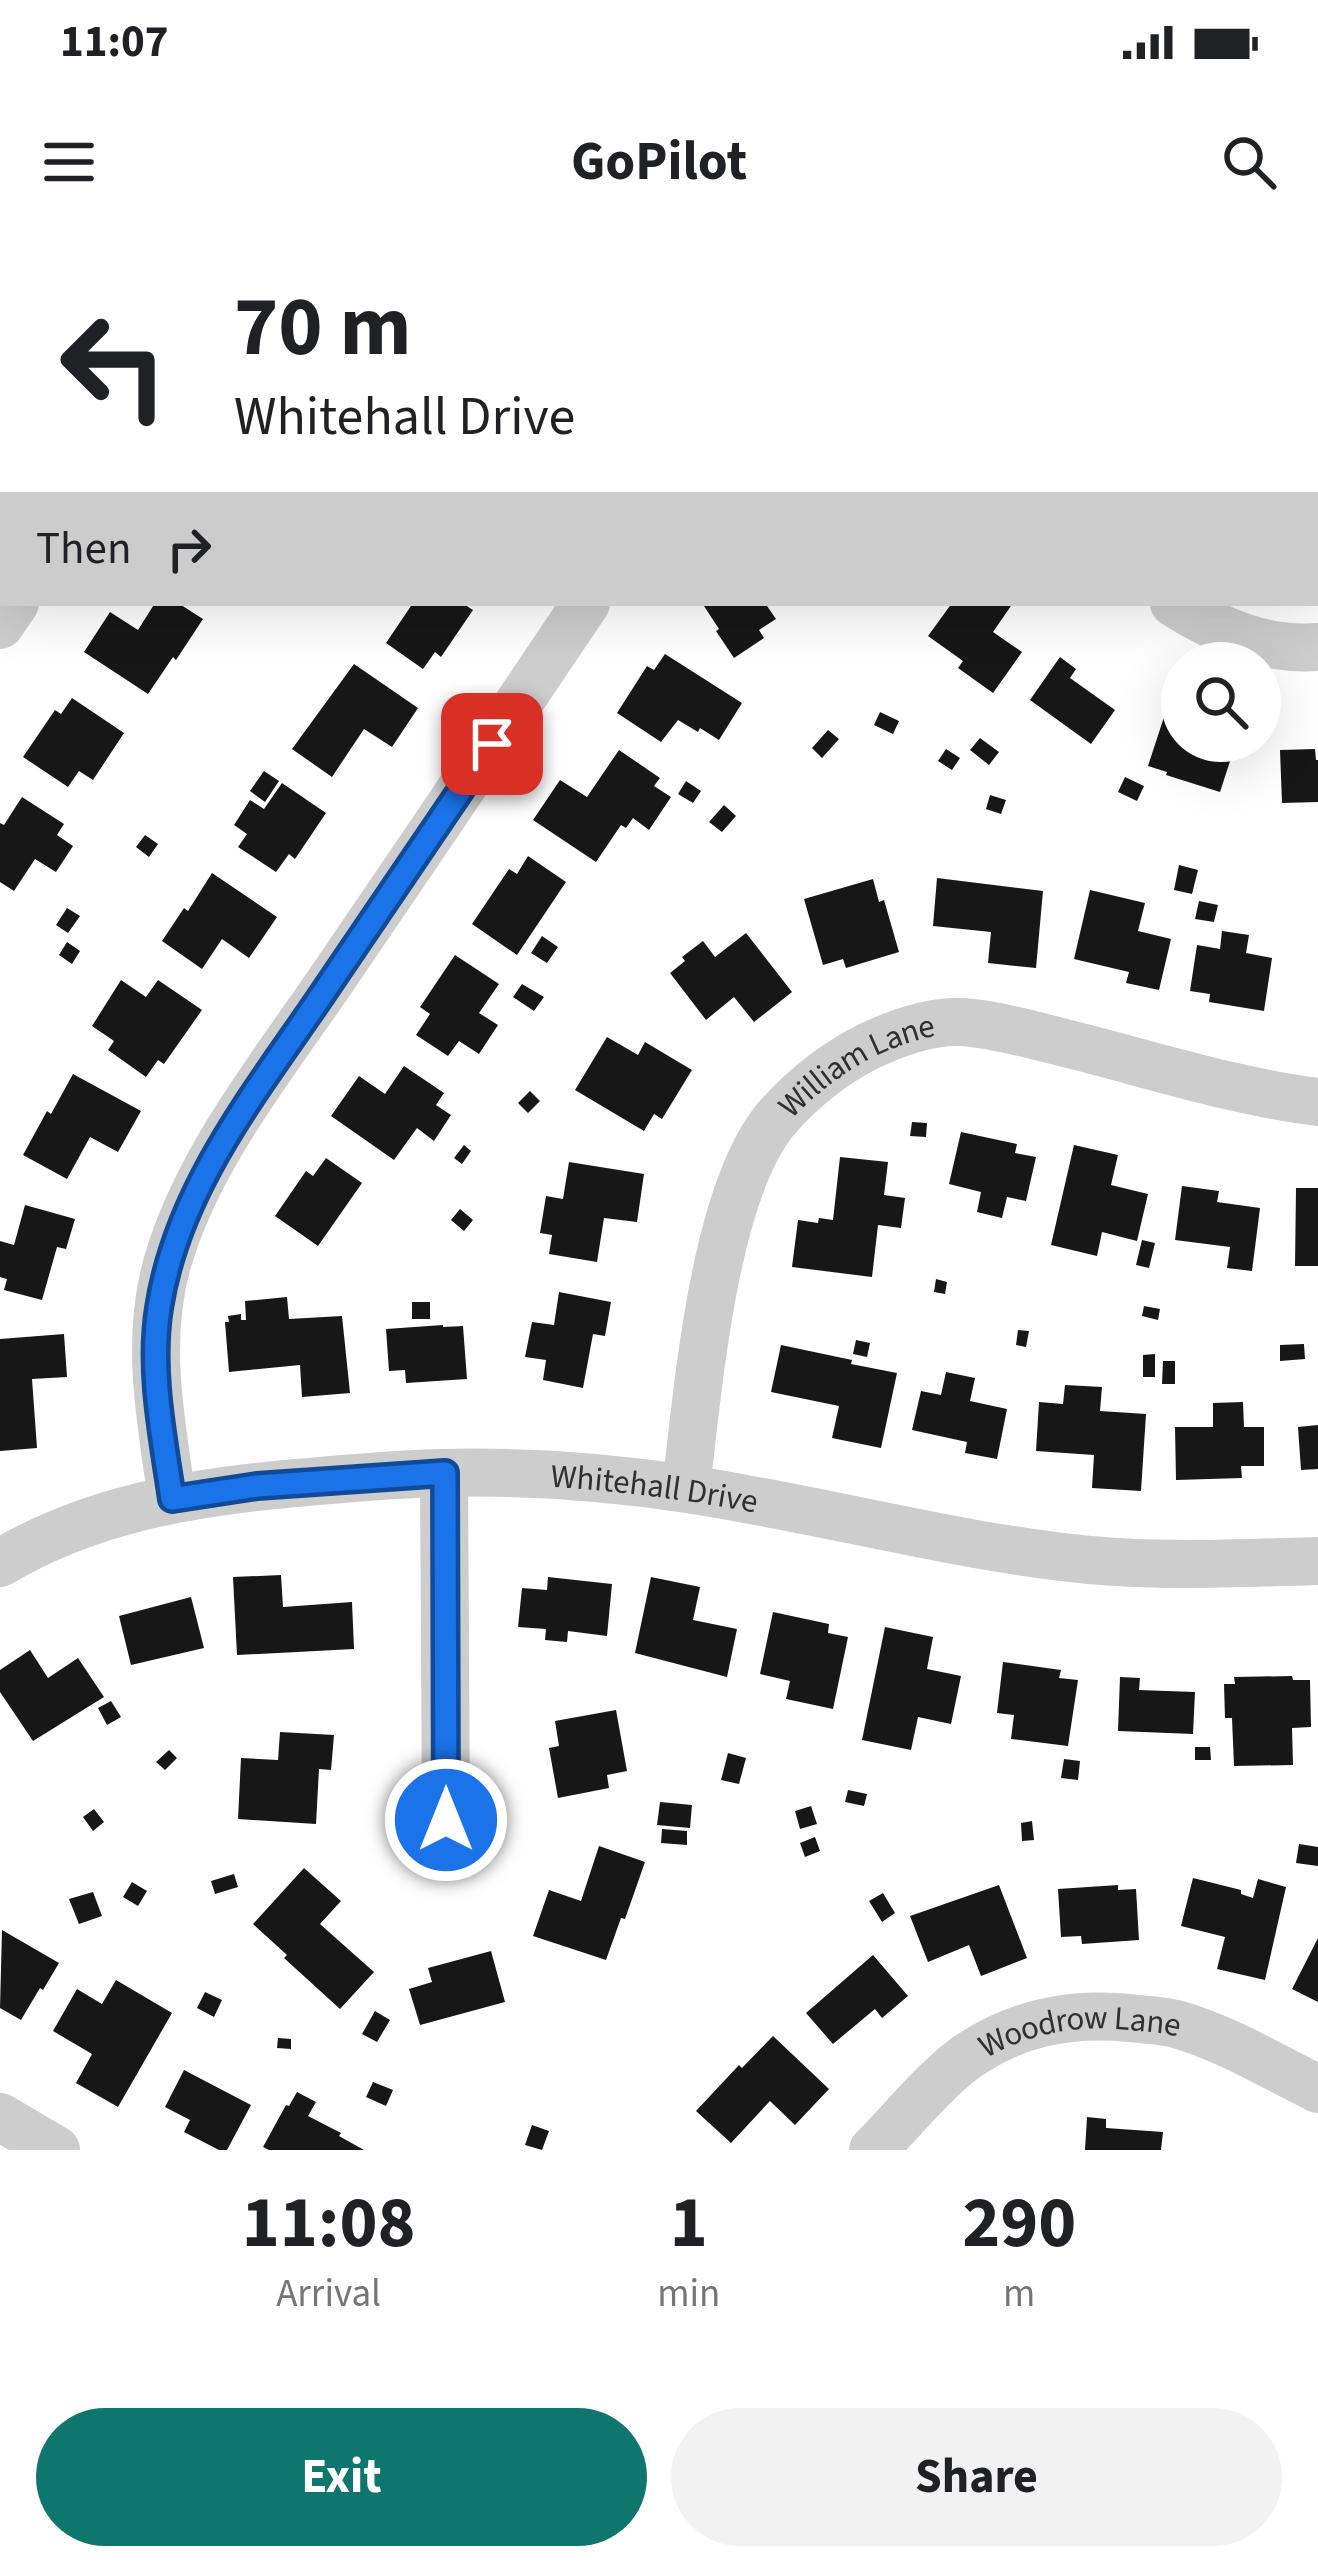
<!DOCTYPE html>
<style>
:root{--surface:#fff;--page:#f2f2f2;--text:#202124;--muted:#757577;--accent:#0f766e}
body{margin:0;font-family:"Source Sans 3",sans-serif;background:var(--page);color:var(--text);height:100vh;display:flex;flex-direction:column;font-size:45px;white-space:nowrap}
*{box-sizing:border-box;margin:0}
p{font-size:39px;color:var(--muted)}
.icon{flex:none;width:66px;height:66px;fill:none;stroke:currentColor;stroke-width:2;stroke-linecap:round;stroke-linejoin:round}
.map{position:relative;height:1910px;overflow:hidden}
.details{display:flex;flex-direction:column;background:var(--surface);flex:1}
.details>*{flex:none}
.guide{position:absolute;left:0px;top:0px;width:1320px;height:366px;box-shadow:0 12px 48px #0002;background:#fff;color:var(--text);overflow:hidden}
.controls{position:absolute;left:1161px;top:402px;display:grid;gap:24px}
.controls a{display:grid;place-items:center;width:120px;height:120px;border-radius:50%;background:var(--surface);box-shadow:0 12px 48px #0002;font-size:60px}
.pin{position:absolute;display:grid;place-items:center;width:102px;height:102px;color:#fff;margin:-51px;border-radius:24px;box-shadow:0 6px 18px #0006}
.me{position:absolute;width:132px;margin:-66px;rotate:0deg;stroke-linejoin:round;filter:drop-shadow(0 0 9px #0008)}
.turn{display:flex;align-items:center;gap:42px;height:252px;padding:0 36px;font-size:54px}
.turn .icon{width:156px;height:156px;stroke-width:2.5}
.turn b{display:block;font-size:84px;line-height:102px}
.then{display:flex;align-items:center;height:114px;padding:0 36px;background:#0003;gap:24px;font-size:45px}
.eta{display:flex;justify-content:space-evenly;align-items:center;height:204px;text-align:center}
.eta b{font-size:72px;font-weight:700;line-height:84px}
.primary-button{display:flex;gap:24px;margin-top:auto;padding:24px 36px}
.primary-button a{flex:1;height:138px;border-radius:72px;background:var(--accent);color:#fff;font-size:48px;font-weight:700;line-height:138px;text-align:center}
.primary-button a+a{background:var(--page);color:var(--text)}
.status{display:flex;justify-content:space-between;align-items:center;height:84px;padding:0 60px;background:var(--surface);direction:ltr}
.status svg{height:33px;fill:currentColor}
header{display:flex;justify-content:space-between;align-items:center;height:156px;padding:0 36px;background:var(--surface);font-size:54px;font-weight:700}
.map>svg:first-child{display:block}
.building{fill:#171717}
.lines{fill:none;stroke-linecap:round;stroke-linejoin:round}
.minor{stroke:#cdcdcd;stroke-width:48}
.route-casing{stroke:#114b97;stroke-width:30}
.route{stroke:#1a73e8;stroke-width:21}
.labels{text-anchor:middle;stroke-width:12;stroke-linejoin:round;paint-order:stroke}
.street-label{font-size:33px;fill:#303030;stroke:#fff}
</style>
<div class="status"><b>11:07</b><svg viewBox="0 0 49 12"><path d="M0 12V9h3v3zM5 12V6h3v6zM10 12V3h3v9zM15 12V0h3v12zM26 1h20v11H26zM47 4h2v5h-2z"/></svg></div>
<header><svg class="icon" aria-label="menu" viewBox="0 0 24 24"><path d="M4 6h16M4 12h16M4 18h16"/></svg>GoPilot<svg class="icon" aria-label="search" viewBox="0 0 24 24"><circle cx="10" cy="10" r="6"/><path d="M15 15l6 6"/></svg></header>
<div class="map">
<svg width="1318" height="1910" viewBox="0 0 1318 1910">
<rect width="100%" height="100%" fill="#fff"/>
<!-- building -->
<path class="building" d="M155,363H178L203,379L176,420L173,417L148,454L84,412L110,372L138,390Z
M413,363H462L473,370L441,417L435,412L423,429L386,403Z
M702,363H765L776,379L759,390L764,398L734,418L716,391L719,389Z
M952,363H1013L993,392L1022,412L993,453L958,428L963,421L928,396Z
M665,414L742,463L719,500L700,488L698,492L678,480L661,502L617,473L647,426L654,430Z
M1060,417L1076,429L1070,438L1115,470L1091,504L1030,460Z
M354,424L418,468L392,507L364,489L332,537L292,509Z
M72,458L124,493L93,540L79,531L68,547L23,517L55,470L61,474Z
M880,472L899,481L893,494L874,485Z
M1164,477L1182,483V501H1215L1234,509L1220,552L1166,535L1167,532L1148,526Z
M828,490L839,499L822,518L812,508Z
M980,498L999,512L989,525L970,510Z
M946,509L960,518L952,530L938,521Z
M1315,509L1316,520H1318V562L1282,563L1280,510Z
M619,510L660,538L654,546L671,557L649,590L633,578L626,588L621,585L596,622L533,580L560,540L587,557Z
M264,531L279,541L265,562L250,551Z
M1125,537L1144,546L1137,561L1118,552Z
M686,541L701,551L693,563L678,554Z
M282,543L326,573L295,619L289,614L276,632L238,607L247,594L234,585L250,560L264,569Z
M990,555L1006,560L1001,574L986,569Z
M22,557L64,584L57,595L73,606L56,632L35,619L14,651L0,642V583L4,585Z
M724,565L736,576L722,592L709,582Z
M145,595L158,604L149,617L136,607Z
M528,616L566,642L517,715L472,684L509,629L517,634Z
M1179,625L1198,630L1192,654L1174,650Z
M212,633L277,677L249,718L222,699L202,729L162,701L184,668L188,671Z
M937,638L1043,651L1036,728L988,723L991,692L933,686Z
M873,639L879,662L884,660L899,712L846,728L843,719L823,725L804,659Z
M1090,650L1145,663L1138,691L1171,699L1159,750L1126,743L1129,732L1074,719Z
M1199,661L1218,665L1214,682L1195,679Z
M67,668L80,676L68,693L56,685Z
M1222,691L1249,695L1246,713L1272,718L1264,771L1209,762L1210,754L1190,751L1197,705L1220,709Z
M746,693L792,752L754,782L734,757L706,780L670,733L685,721L682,717L703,701L715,717Z
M542,696L558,707L547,723L531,713Z
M67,702L80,711L72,724L59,715Z
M455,715L499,744L479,773L498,785L479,814L459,801L448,816L416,795L430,774L420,767Z
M121,740L146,757L158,740L202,770L164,824L158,820L146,837L108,810L114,801L92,786Z
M522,744L544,757L534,771L513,757Z
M607,797L638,815L645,802L692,830L662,879L654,874L644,891L575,850Z
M404,826L444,853L436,865L451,875L434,901L417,888L394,920L331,876L359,836L385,854Z
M73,834L141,871L118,912L90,897L67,939L23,915L47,871L51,874Z
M530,851L540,861L528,873L518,863Z
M912,882L927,883L926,897L910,896Z
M961,892L1017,904L1015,913L1036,917L1026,961L1007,957L1002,978L977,972L981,952L949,944Z
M464,905L471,911L462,924L454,918Z
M1074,905L1118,915L1111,945L1148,954L1137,1001L1102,992L1097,1016L1051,1005Z
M840,917L888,922L884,955L905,958L901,988L878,985L872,1037L792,1027L798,980L818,983L819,978L833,980Z
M326,918L362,943L318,1006L275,976L306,931L313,936Z
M569,922L644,934L637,982L604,978L597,1022L549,1014L552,995L540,993L546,956L563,959Z
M1182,946L1219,951L1217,962L1260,968L1252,1031L1227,1028L1230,1007L1175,1000Z
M1296,948H1318V1026H1295Z
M25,965L75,979L66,1009L57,1007L42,1060L4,1050L7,1039L0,1037V1001L14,1005Z
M460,969L473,980L464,991L451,980Z
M1142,1000L1155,1003L1149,1028L1136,1025Z
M936,1039L947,1042L945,1054L934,1052Z
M559,1052L611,1062L605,1096L593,1094L583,1148L543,1140L546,1120L525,1117L532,1082L554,1085Z
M287,1057L289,1079L342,1076L350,1153L302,1157L300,1125L229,1132L225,1082H229L228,1076L241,1074V1080H246L245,1061Z
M412,1062H430V1079H412Z
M1144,1066L1160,1069L1158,1080L1142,1076Z
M443,1085V1087L463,1086L467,1139L406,1143L405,1130L389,1131L386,1089Z
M1018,1090L1029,1091L1026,1107L1016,1105Z
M64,1094L67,1137L32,1139L37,1208L0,1211V1099Z
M856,1100L870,1103L867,1117L853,1114Z
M1304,1104L1305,1119L1280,1121V1105Z
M781,1105L852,1120L851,1124L897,1133L881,1208L832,1198L839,1166L771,1152Z
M1155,1114V1137H1143V1115Z
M1163,1121H1175V1144H1162Z
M946,1132L975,1138L970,1161L1007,1169L997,1219L965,1213L967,1202L912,1190L921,1151L941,1155Z
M1065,1145L1102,1147L1100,1171L1146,1174L1141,1251L1092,1248L1094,1215L1036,1211L1039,1162L1063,1164Z
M1243,1162L1244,1187H1264V1226H1241L1242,1238L1176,1240L1175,1187H1213V1163Z
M1318,1185V1229L1301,1230L1298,1187Z
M281,1335L283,1367L352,1362L354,1409L237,1415L233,1337Z
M548,1337L612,1344L607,1396L568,1391L567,1402L545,1400L546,1389L518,1387L522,1348L547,1350Z
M651,1337L700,1347L693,1380L737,1389L727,1437L635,1413Z
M191,1357L204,1408L131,1425L119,1376Z
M773,1372L829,1384L828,1393L848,1397L833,1469L786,1459L790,1441L760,1434Z
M885,1387L933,1397L927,1429L961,1436L951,1484L918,1477L911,1510L862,1500Z
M30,1410L48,1438L78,1418L104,1457L33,1501L0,1452V1430Z
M1003,1422L1061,1430L1059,1438L1078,1440L1068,1506L1011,1499L1014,1475L997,1473Z
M1292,1436L1293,1440H1310L1311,1487L1292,1488L1293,1525L1234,1526L1232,1478H1225L1224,1444H1235L1234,1437Z
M1120,1437L1140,1438L1139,1450L1195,1452L1193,1494L1118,1491Z
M111,1461L121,1477L107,1485L98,1468Z
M616,1470L627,1531L607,1535L609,1548L558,1558L549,1508L559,1506L555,1481Z
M280,1492L334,1495L331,1530L319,1529L316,1584L238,1579L241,1518L278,1520Z
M1195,1507H1210L1211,1520H1195Z
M169,1510L177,1518L165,1530L156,1522Z
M728,1513L746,1518L739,1544L721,1540Z
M1064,1519L1080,1521L1078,1540L1061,1538Z
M848,1550L867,1554L864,1566L845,1562Z
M660,1562L692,1565L690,1588L657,1585Z
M811,1566L817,1584L800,1589L795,1571Z
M94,1569L104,1582L93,1591L83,1577Z
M1032,1581L1034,1600L1022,1601L1021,1583Z
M662,1589L687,1591V1605L661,1603Z
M815,1597L820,1611L805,1617L800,1603Z
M1299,1604L1318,1607V1626L1296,1623Z
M599,1606L645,1622L625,1679L621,1678L606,1720L533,1696L549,1650L581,1661Z
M304,1628L341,1661L320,1684L374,1732L340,1769L284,1718L287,1715L253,1684Z
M234,1634L238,1647L215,1654L211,1641Z
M1193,1638L1241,1650V1654L1253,1658L1258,1639L1286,1647L1265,1740L1217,1729L1225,1697L1181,1686Z
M132,1642L147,1651L138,1666L123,1657Z
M999,1645L1027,1718L981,1736L969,1705L928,1722L910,1676Z
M1118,1645V1650L1136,1649L1139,1700L1082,1704L1081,1696L1061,1697L1058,1649Z
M93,1652L102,1676L79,1684L69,1659Z
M883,1653L895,1673L882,1682L869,1661Z
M2,1690L59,1723L43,1750L40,1748L21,1780L0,1768Z
M1318,1698V1762L1292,1749Z
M491,1711L505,1762L420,1785L409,1749L432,1742L428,1728Z
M873,1715L908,1756L882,1778L875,1769L833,1804L806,1773Z
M116,1740L172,1773L118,1867L76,1843L92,1814L53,1791L77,1749L102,1764Z
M205,1752L222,1760L214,1777L197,1768Z
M375,1771L390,1780L377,1802L362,1794Z
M773,1796L829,1849L795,1885L770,1861L731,1903L696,1871L739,1825L742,1828Z
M278,1798L291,1799V1809L277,1808Z
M184,1830L251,1865L227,1910H219L184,1892L190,1880L165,1867Z
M373,1842L393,1850L386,1866L366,1857Z
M297,1852L316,1862L308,1876L341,1893L339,1896L364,1910H269L263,1907L286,1865L289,1866Z
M1087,1877L1106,1879V1888L1163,1892L1161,1910H1085Z
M532,1885L549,1891L542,1910L525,1905Z"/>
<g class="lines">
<!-- minor -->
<g class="minor">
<path d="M105,0V3"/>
<path d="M616,0L619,3"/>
<path d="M1174,363C1218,391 1265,411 1318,407"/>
<path d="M0,385L15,363"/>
<path d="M444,1233L446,1580"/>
<path id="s1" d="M686,1248C698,1150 713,957 775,880C801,850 832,825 867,807C898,792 937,778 972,783C1002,786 1032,795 1061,802C1147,823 1230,851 1318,862"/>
<path d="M172,1259C161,1181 145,1102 167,1024C197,918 275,823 336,733C420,610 503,487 586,363"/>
<path id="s2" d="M0,1323C90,1269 193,1252 296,1243C344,1239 393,1234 441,1233C522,1231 607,1237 687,1249C821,1269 955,1307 1090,1320C1166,1327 1242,1323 1318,1321"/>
<path d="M0,1877L56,1910"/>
<path id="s3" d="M873,1910C901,1882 933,1842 964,1819C1014,1783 1069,1772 1130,1778C1145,1780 1161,1780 1176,1784C1226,1798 1272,1826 1318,1849"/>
</g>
</g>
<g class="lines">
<!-- route casing -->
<g class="route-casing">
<path id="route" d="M446,1580L445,1233L257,1246L172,1259C163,1197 149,1131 159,1068C177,951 252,857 317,762C375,676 434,590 492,504"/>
</g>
<!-- route -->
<use href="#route" class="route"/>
</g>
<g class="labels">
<!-- street labels -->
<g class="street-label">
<text dy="12" stroke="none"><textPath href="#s1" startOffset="483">William Lane</textPath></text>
<text dy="12" stroke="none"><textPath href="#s2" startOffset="669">Whitehall Drive</textPath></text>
<text dy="12" stroke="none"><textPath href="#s3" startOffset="252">Woodrow Lane</textPath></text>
</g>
</g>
</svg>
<div class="controls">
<a><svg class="icon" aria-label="search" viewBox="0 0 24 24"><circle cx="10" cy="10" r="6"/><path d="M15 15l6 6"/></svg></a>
</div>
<div class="pin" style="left:492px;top:504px;background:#d93025"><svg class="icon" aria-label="arrive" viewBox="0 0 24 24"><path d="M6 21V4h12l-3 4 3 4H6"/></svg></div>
<svg class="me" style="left:446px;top:1580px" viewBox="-20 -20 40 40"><circle r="17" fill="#1a73e8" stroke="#fff" stroke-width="3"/><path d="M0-11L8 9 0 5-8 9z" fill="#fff"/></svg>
<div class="guide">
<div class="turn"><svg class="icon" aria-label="left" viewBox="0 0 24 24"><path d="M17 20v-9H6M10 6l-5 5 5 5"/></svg><div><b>70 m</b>Whitehall Drive</div></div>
<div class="then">Then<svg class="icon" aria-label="right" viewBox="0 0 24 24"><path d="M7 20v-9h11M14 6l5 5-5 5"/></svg></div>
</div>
</div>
<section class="details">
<div class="eta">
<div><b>11:08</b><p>Arrival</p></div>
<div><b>1</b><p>min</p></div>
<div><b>290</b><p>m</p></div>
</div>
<div class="primary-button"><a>Exit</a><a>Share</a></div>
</section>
